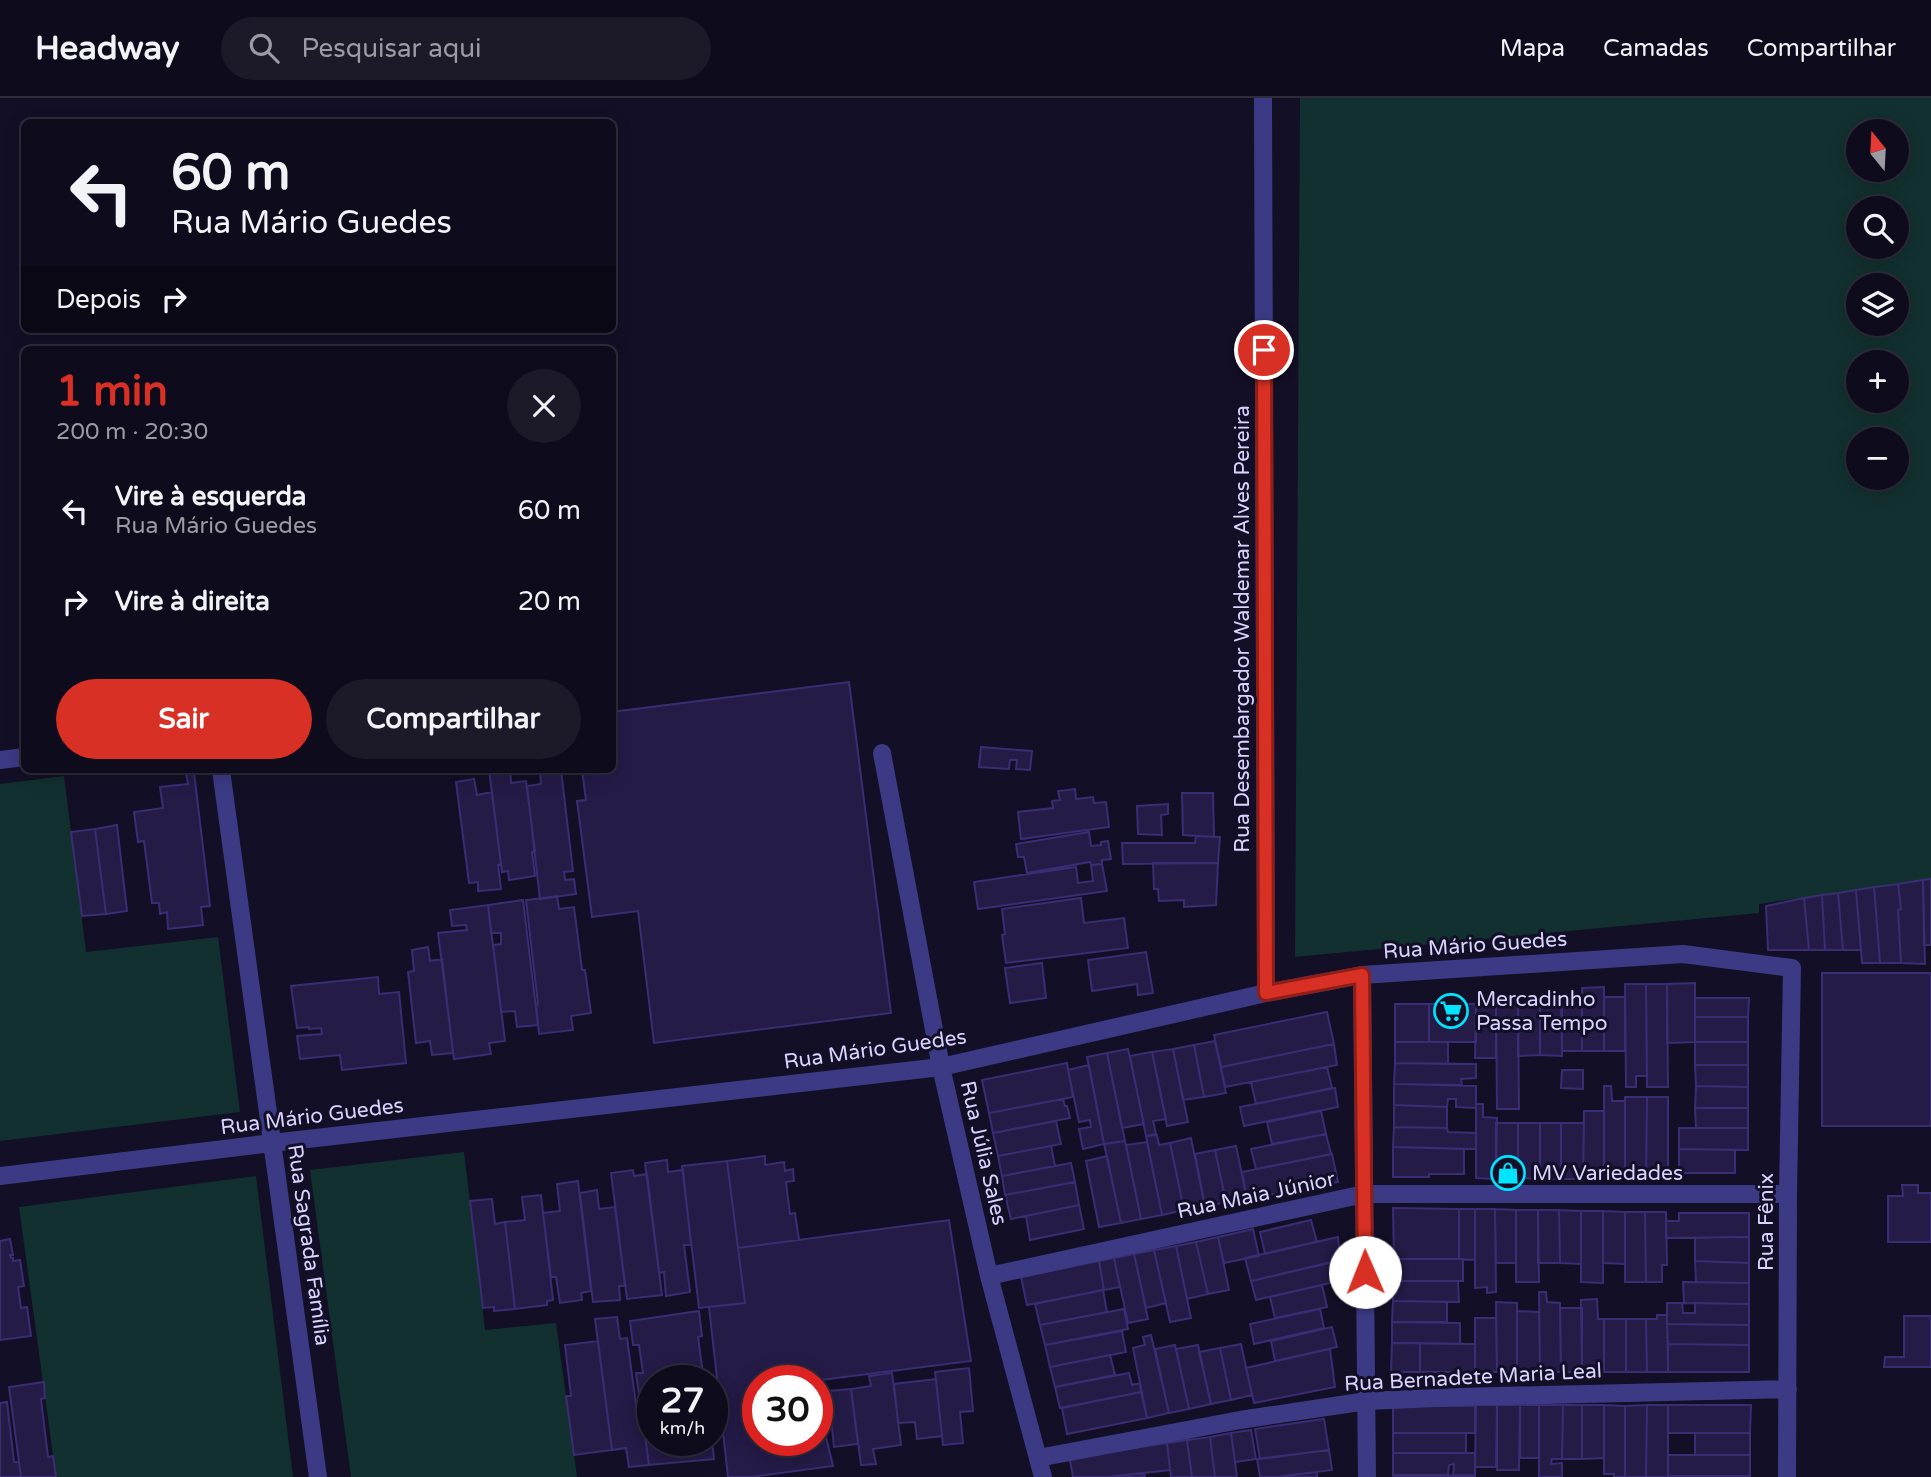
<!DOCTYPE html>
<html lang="pt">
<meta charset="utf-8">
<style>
:root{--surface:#0e0b1c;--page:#1c1929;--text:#f1f3f6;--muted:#9b9ba3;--line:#2e2b3b;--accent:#d93025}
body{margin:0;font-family:"Varela Round",sans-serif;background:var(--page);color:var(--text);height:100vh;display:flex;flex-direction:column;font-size:26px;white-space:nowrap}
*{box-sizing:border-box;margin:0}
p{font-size:23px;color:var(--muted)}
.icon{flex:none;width:38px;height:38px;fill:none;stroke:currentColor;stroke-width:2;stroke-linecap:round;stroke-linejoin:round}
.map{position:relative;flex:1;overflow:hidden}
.side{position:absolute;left:21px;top:248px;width:595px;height:427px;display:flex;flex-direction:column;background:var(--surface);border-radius:10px;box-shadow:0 4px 18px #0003,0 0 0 2px var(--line)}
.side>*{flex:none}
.top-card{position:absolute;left:21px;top:21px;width:595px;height:214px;border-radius:10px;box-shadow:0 4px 18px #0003,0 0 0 2px var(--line);background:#0e0b1c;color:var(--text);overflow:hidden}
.needle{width:46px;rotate:342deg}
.fabs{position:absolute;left:1846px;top:21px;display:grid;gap:14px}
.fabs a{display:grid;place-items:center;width:63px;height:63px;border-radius:50%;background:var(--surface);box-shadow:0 4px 18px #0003,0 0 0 2px var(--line);font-size:35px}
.speed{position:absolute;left:637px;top:1267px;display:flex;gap:14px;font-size:35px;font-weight:700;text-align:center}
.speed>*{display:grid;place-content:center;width:91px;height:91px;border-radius:50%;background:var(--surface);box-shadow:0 4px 18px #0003,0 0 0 2px var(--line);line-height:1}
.speed small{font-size:18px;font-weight:400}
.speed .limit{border:10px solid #d22;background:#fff;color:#111}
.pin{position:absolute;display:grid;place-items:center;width:60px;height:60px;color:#fff;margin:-30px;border:4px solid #fff;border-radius:50%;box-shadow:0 2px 7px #0007}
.me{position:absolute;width:77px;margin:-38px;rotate:359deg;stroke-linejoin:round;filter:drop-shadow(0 0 5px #0008)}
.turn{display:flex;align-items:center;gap:24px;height:147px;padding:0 35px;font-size:32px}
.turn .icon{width:91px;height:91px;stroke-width:2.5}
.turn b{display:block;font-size:49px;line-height:60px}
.then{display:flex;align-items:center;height:66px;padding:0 35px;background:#0003;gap:14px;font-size:26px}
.round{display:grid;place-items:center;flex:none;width:74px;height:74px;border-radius:37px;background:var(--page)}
.head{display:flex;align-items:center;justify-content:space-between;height:119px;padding:0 35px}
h1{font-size:42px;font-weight:800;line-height:52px;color:var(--accent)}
.action{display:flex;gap:14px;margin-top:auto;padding:14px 35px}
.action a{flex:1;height:80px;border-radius:42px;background:var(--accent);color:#fff;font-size:28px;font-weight:800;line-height:80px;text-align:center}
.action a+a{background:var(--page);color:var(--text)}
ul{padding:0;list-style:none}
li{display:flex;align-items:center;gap:21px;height:91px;padding:0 35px}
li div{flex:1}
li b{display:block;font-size:26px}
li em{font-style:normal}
header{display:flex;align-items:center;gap:42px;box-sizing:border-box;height:98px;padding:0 35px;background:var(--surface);border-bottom:2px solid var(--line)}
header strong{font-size:33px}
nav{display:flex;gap:38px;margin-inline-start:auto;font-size:24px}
.search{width:490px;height:63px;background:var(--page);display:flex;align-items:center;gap:18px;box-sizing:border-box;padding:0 24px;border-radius:38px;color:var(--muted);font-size:26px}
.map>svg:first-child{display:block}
.green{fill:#12302f;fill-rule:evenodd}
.building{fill:#241b47;stroke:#3b2d73;stroke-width:2}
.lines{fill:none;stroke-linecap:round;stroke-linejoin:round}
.minor{stroke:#3d3a85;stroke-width:18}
.route-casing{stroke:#8d1f18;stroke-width:18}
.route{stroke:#d93025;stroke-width:12}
.labels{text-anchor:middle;stroke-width:6;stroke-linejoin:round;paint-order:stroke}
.street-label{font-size:21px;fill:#d9d4ff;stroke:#130f26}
.poi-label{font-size:21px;fill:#d9d4ff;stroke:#130f26;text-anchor:start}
</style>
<header>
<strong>Headway</strong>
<div class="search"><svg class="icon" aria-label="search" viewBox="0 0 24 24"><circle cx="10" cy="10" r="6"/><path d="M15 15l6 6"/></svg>Pesquisar aqui</div>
<nav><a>Mapa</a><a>Camadas</a><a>Compartilhar</a></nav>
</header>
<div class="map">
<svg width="1931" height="1379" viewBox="0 0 1931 1379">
<rect width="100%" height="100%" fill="#130f26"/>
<!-- green -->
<path class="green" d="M1300,0H1931V781L1759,806V815L1295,859ZM1858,33H1897V72H1858ZM1858,110H1897V149H1858ZM1858,187H1897V226H1858ZM1858,264H1897V303H1858ZM1858,341H1897V380H1858Z
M64,678L86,854L218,839L240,1014L0,1043V686Z
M464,1054L485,1232L556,1225L577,1379H351L310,1072Z
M256,1078L293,1379H56L19,1109Z"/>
<!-- building -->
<path class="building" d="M849,584L891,915L654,945L638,813L592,819L577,703L586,702L582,672H612V614Z
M981,649L1032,653L1030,672L1016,671L1017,662H1010L1009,671L979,669Z
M489,672H510L511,685L526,683L535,753L532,754L535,778L509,782L508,773L502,774Z
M540,672H561L573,773L564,774L565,782L574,781L576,796L540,801L527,688L541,686Z
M194,674L210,808L201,809L203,827L168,831L167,814L160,816L159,805H152L144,743L138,744L134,714L163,710L160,689L188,686L186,675Z
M474,681L477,697L492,694L501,766L498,767L501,791L478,793V784L469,785L456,684Z
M1075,691L1076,701L1093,699L1094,705L1106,704L1109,729L1021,741L1018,714L1053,710L1052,703L1060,702L1058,693Z
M1182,695H1213L1214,739L1183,737Z
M1168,706V716L1161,717L1162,737L1138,736L1137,708Z
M117,727L127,813L106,816L95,731Z
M95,731L106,816L82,818L71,734Z
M1089,734L1091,748L1101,747V744L1108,743L1111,761L1102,762V766L1091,767L1090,764L1027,775L1024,759H1018L1016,746Z
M1196,738L1220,739L1218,765L1123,766L1122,745H1195Z
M1153,765H1218L1216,807L1184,809V802L1159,803L1158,791H1154Z
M1102,766L1107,793L978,811L974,784L1076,769L1078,785L1093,783L1091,767Z
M1931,781V847H1924L1923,782Z
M1923,782L1925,866L1901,865L1898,812L1901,811L1898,786Z
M1898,786L1901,811L1898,812L1901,865H1880L1874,789Z
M1874,789L1880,865H1862L1856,792Z
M1856,792L1861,852H1843L1838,795Z
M1838,795L1843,852H1825L1822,797Z
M1822,797L1825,852H1809L1804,800Z
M557,798L559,811L574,809L582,872H585L591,915L571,918L573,932L539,936L536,906H538L526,802Z
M1081,800L1084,825L1124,820L1128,850L1006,865L1002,837L1005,836L1002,811Z
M1804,800L1809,852H1768L1766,808Z
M523,802L538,927L517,929L515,913L501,914L493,847L501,846V835H491L488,807Z
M488,807L505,943L489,945L491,956L454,961L438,835L467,832L466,827L452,828L450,812Z
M428,849L430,863L442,861L453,955L432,957L430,943L416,945L408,874L414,873L412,852Z
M1146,854L1153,895L1138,897L1137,886L1092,893L1088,862Z
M1042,865L1046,900L1010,905L1005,870Z
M1822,875H1931V1028H1822Z
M378,879L379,896L399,894L406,965L342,972L340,957L300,961L297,938L322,936L321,930L309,931V929L297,930L291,888Z
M1695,885V944L1667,945V886Z
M1625,886H1646L1647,978H1636V989H1626Z
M1646,886H1667L1668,989H1647Z
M1604,889V953H1582V890Z
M1561,898H1582V953H1562Z
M1604,899H1625V953H1604Z
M1695,900H1749L1748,919H1695Z
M1518,905L1519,1011H1497L1496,906Z
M1518,905H1540V957L1518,958Z
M1540,905L1562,906V958L1540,957Z
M1395,906H1429V944H1395Z
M1429,906H1476V944H1429Z
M1476,906H1496V960H1475Z
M1327,914L1334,946L1221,969L1214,937Z
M1695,919H1748V944H1695Z
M1215,943L1226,995L1204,999L1194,947Z
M1395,944H1448V966L1395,965Z
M1695,944H1748V967H1695Z
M1334,946L1337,967L1225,989L1221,969Z
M1194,947L1204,999L1183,1002L1173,951Z
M1128,951L1144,1026L1122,1030L1107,955Z
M1173,951L1188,1024L1167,1028L1152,954Z
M1152,954L1166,1021L1153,1023L1156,1036L1146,1038L1130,958Z
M1107,955L1125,1043L1104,1046L1087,959Z
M1067,965L1073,999L989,1015L982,982Z
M1395,965L1476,966V980L1461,981L1462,987L1394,986Z
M1089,967L1104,1046L1083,1051L1079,1031L1091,1029L1090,1022L1079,1024L1068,972Z
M1695,967H1748V989L1696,988Z
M1327,969L1332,990L1256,1006L1251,984Z
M1562,972H1583V991L1561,990Z
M1394,986L1476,988V1010L1456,1009V1001H1448L1447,1009L1394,1007Z
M1604,988H1611L1612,1003H1625V1081H1604Z
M1696,988L1748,989V1010H1695Z
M1335,990L1338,1009L1244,1028L1240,1009Z
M1625,999H1647L1646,1081H1625Z
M1647,999H1668V1081H1646Z
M1063,1001L1065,1008H1067L1070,1020L993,1035L989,1015Z
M1476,1006H1483V1019L1497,1020L1496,1081L1476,1080Z
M1394,1007L1447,1009V1030L1394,1029Z
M1695,1010H1748V1030H1696Z
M1321,1013L1326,1036L1272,1046L1267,1024Z
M1584,1013H1604V1081H1583Z
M1056,1023L1061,1046L998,1058L993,1035Z
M1496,1025H1518V1080L1496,1081Z
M1518,1025H1540V1081L1518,1080Z
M1540,1025H1561V1081H1540Z
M1561,1025H1584L1583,1081H1561Z
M1394,1029L1447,1030L1448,1034L1476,1035V1051L1393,1049Z
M1679,1030H1748V1052L1679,1051Z
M1326,1036L1331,1056L1256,1071L1251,1051Z
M1157,1037L1159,1047L1170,1045L1184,1112L1162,1117L1146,1038Z
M1191,1040L1205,1109L1184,1112L1170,1045Z
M1125,1043L1141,1121L1121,1125L1104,1046Z
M1147,1044L1162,1117L1141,1121L1126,1047Z
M1051,1048L1055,1068L1002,1078L998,1058Z
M1236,1048L1247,1101L1226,1104L1215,1052Z
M1393,1049L1464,1051V1076H1429V1079H1393Z
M1679,1051L1735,1052V1075H1679Z
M1215,1052L1226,1104L1205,1109L1195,1056Z
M1332,1056L1338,1084L1247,1101L1242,1074Z
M765,1058V1067L784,1064L785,1073L793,1071L794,1083L786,1084L790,1116L795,1115L799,1142L738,1150L727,1063Z
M1107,1058L1121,1125L1099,1129L1086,1063Z
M667,1062L668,1074L683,1072L691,1147H684L690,1194L666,1198L664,1174L659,1175L645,1065Z
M727,1063L745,1205L699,1210L682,1068Z
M1071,1065L1075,1084L1005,1097L1002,1078Z
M633,1072L634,1078L647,1076L662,1197L627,1201L611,1075Z
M578,1083L591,1193L581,1195L582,1202L560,1205L556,1179H551L543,1115L560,1113L557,1086Z
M1075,1084L1079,1107L1011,1121L1005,1097Z
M1902,1087H1918V1095H1931V1144H1888V1098H1903Z
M597,1092L599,1111L615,1109L625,1188H619L620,1202L593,1204L580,1095Z
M541,1097L553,1202L547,1203V1207L515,1211L505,1124L525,1122L522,1099Z
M492,1101L495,1126L505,1124L515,1211L494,1213V1209L483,1210L470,1103Z
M1079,1107L1084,1131L1030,1142L1026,1118Z
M1393,1110L1459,1111V1161H1394Z
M1459,1111H1475V1162L1459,1161Z
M1475,1111H1495L1496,1194L1487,1195V1189L1475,1190Z
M1495,1111L1516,1112V1165H1496Z
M1516,1112H1538L1539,1184H1516Z
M1538,1112H1559L1560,1165H1538Z
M1559,1112L1581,1113V1166L1560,1165Z
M1581,1113H1603V1185L1581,1184Z
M1603,1113L1625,1114V1166L1603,1165Z
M1625,1114H1645L1646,1184H1625Z
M1645,1114H1666L1667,1167H1662V1184H1646Z
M1679,1115H1749V1139L1666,1140V1123H1679Z
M949,1122L971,1263L813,1283H758V1342H817V1302L833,1368L751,1379H728L709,1209L745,1205L738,1150Z
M1311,1122L1317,1144L1265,1156L1260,1134Z
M1253,1131L1259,1158L1224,1165L1218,1139Z
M1218,1139L1229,1192L1208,1196L1196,1144Z
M1338,1139L1340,1162L1251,1183L1245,1160Z
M1734,1139H1749V1165L1695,1163V1140Z
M10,1141L13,1157H10L11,1160H13V1163L20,1162L24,1188L18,1189L21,1210L27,1209L31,1238L0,1242V1143Z
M1196,1144L1208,1196L1187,1201L1176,1148Z
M1176,1148L1191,1220L1170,1224L1154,1152Z
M1154,1152L1166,1205L1146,1210L1134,1156Z
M1134,1156L1148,1221L1128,1225L1114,1160Z
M1114,1160L1120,1189L1104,1192L1099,1163Z
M1394,1161H1463V1183H1393Z
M1099,1163L1104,1192L1027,1207L1021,1179Z
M1338,1163L1339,1183L1256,1202L1251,1183Z
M1695,1163L1749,1165V1185L1696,1184Z
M1393,1183H1458L1459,1204L1393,1203Z
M1683,1184L1749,1185V1206L1684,1205Z
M1322,1187L1327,1209L1275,1220L1270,1199Z
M1103,1192L1107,1214L1040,1227L1035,1206Z
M1539,1194H1546L1547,1204L1560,1205L1561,1274H1540Z
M1597,1201L1598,1221H1604V1274H1582L1581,1202Z
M1393,1203L1447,1204V1224H1392Z
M1496,1204L1517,1205V1274H1497Z
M1667,1205H1682L1683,1215H1695V1205L1749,1206V1227L1667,1226Z
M1560,1210H1582V1274H1561Z
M1124,1211L1128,1231L1045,1247L1040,1227Z
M1320,1211L1324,1230L1254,1246L1250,1226Z
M699,1213L702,1238L698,1239L704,1283H653V1342H712L714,1361L649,1367L636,1275H643L639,1247H633L630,1223Z
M1517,1213L1539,1214L1540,1274H1517Z
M1657,1217H1667L1668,1274H1647L1646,1221H1657Z
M1904,1218H1931V1269H1884L1885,1259H1904Z
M617,1219L620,1241L627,1240L638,1321H643L649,1367L629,1369L626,1350L612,1352L595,1221Z
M1475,1220H1496L1497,1274H1475Z
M1604,1221H1626V1274H1604Z
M1626,1221H1646L1647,1274H1626Z
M1392,1224L1460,1225V1246L1392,1245Z
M1667,1226L1749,1227V1247L1668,1246Z
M1332,1229L1337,1249L1275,1263L1271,1243Z
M1122,1233L1126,1254L1050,1269L1045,1247Z
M1151,1237L1169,1315L1147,1320L1133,1250L1145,1247L1143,1239Z
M598,1243L612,1352L574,1357L566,1298H571L565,1247Z
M1392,1245H1420V1274H1391Z
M1420,1245L1475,1246V1274H1420Z
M1241,1246L1252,1297L1231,1302L1220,1250Z
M1668,1246L1749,1247V1274H1668Z
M1175,1247L1189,1311L1169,1315L1155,1251Z
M1198,1247L1211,1306L1189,1311L1176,1251Z
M1220,1250L1231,1302L1211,1306L1199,1254Z
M1330,1251L1335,1289L1254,1305L1246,1270Z
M1110,1257L1115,1277L1055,1289L1050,1269Z
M969,1270L973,1313L960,1314L963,1345L943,1347L935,1274Z
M892,1275L901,1347L873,1351L876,1366L861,1367L851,1291L871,1288L869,1278Z
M1129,1275L1132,1287L1140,1285L1141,1294L1060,1310L1055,1289Z
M936,1281L942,1338L917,1341L915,1324L898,1325L894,1286Z
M44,1284L45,1300L41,1301L48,1359L53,1358L56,1379H21L9,1289Z
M851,1291L858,1346L834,1349L828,1293Z
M1141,1294L1147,1320L1067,1336L1062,1310Z
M7,1304L14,1364H19L21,1379H0V1305Z
M1476,1307H1497L1496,1369H1475Z
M1497,1307H1520L1519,1372H1497Z
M1520,1307H1539V1360H1520Z
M1539,1307H1563L1562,1361H1552L1551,1366L1562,1365V1379H1539Z
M1563,1307H1582V1361H1562Z
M1582,1307H1604V1360L1582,1361Z
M1604,1307L1625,1308V1379H1614V1376H1604Z
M1647,1307H1668V1379H1646Z
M1647,1307L1646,1379H1625V1308Z
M1668,1307H1751L1750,1335H1668Z
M1393,1308H1475V1335H1393Z
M1324,1321L1329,1352L1260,1361L1255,1331Z
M1251,1332L1256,1361L1235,1364L1231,1335Z
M1231,1335L1237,1379H1215L1210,1339Z
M1393,1335H1466V1355H1393Z
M1695,1335H1750V1357H1695Z
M1210,1339L1215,1379H1192L1187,1342Z
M1187,1342L1192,1379H1171L1167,1345Z
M1167,1345L1170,1372L1107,1379H1073L1069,1357L1103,1355Z
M1329,1352L1332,1372L1277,1379H1260L1257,1361Z
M1393,1355H1475V1377L1453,1378L1454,1366L1449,1367L1448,1377H1393Z
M1668,1357H1750V1378H1668Z
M1317,1374V1379H1277L1300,1376Z
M1144,1375L1145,1379H1107Z
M1393,1377L1413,1378L1475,1377V1379H1393Z"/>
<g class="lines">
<!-- minor -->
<path class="minor" d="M1263,0L1266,895
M882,655L941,969L989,1178L1043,1379
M0,662L24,659
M221,672L318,1379
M1362,877L1367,1379
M0,1078L272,1045L941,969L1266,895L1362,877L1683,856L1792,870L1788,1096L1787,1379
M989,1178L1364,1096H1788
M1038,1360L1240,1322L1367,1303L1459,1299L1788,1291"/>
</g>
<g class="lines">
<!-- route casing -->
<g class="route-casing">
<path id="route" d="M1264,252L1266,895L1362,877L1365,1174"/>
</g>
<!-- route -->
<use href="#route" class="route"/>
</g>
<!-- icons -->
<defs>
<g id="supermarket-ring" transform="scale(1.75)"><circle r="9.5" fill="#130f26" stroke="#00e5ff" stroke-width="1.5"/><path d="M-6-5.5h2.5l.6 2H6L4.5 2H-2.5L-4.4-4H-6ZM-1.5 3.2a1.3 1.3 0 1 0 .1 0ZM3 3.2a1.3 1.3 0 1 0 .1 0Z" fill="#00e5ff"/></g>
<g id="shop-ring" transform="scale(1.75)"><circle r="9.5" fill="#130f26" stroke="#00e5ff" stroke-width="1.5"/><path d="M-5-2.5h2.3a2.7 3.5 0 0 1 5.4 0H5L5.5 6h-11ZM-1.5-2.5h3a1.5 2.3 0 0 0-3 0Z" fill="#00e5ff"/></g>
</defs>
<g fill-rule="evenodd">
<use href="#supermarket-ring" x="1451" y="913"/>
<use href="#shop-ring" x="1508" y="1075"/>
</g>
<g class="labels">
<!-- street labels -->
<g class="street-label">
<text transform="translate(1242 531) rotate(-90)" y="7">Rua Desembargador Waldemar Alves Pereira</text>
<text transform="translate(1475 847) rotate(-4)" y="7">Rua Mário Guedes</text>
<text transform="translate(875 951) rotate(-8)" y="7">Rua Mário Guedes</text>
<text transform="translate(312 1018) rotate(-7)" y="7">Rua Mário Guedes</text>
<text transform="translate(984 1055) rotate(77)" y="7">Rua Júlia Sales</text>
<text transform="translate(1256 1097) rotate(-12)" y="7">Rua Maia Júnior</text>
<text transform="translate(1766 1124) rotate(-90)" y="7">Rua Fênix</text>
<text transform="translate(309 1147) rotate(82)" y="7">Rua Sagrada Família</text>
<text transform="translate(1473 1279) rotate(-3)" y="7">Rua Bernadete Maria Leal</text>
</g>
<!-- poi labels -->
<g class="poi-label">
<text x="1476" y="908">Mercadinho<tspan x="1476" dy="24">Passa Tempo</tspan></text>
<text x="1532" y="1082">MV Variedades</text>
</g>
</g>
</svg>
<div class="fabs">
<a><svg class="needle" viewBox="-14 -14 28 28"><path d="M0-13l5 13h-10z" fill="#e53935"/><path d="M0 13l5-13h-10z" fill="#9b9ba3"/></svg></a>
<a><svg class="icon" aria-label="search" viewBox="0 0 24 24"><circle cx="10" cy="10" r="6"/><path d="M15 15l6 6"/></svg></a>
<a><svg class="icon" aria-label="layers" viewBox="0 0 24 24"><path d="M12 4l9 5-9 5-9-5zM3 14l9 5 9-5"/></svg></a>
<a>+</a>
<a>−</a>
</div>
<div class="speed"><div>27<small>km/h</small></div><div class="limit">30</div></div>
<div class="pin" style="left:1264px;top:252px;background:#d93025"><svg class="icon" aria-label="arrive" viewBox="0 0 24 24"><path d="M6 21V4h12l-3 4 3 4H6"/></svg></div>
<svg class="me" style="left:1365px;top:1174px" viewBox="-20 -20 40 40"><circle r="19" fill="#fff"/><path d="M0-13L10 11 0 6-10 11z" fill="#d93025"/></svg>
<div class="top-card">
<div class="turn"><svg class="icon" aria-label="left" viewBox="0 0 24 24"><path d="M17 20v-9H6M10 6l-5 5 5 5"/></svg><div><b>60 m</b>Rua Mário Guedes</div></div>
<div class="then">Depois<svg class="icon" aria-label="right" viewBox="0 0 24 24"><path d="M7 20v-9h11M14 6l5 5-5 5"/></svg></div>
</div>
<section class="side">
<div class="head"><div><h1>1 min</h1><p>200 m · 20:30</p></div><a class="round"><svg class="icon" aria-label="close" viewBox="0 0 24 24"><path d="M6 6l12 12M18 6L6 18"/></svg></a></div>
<ul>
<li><svg class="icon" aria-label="left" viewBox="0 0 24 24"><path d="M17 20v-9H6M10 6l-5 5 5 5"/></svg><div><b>Vire à esquerda</b><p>Rua Mário Guedes</p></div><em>60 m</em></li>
<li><svg class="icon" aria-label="right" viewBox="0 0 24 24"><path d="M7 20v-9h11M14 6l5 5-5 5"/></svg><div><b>Vire à direita</b></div><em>20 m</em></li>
</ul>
<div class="action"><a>Sair</a><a>Compartilhar</a></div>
</section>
</div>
